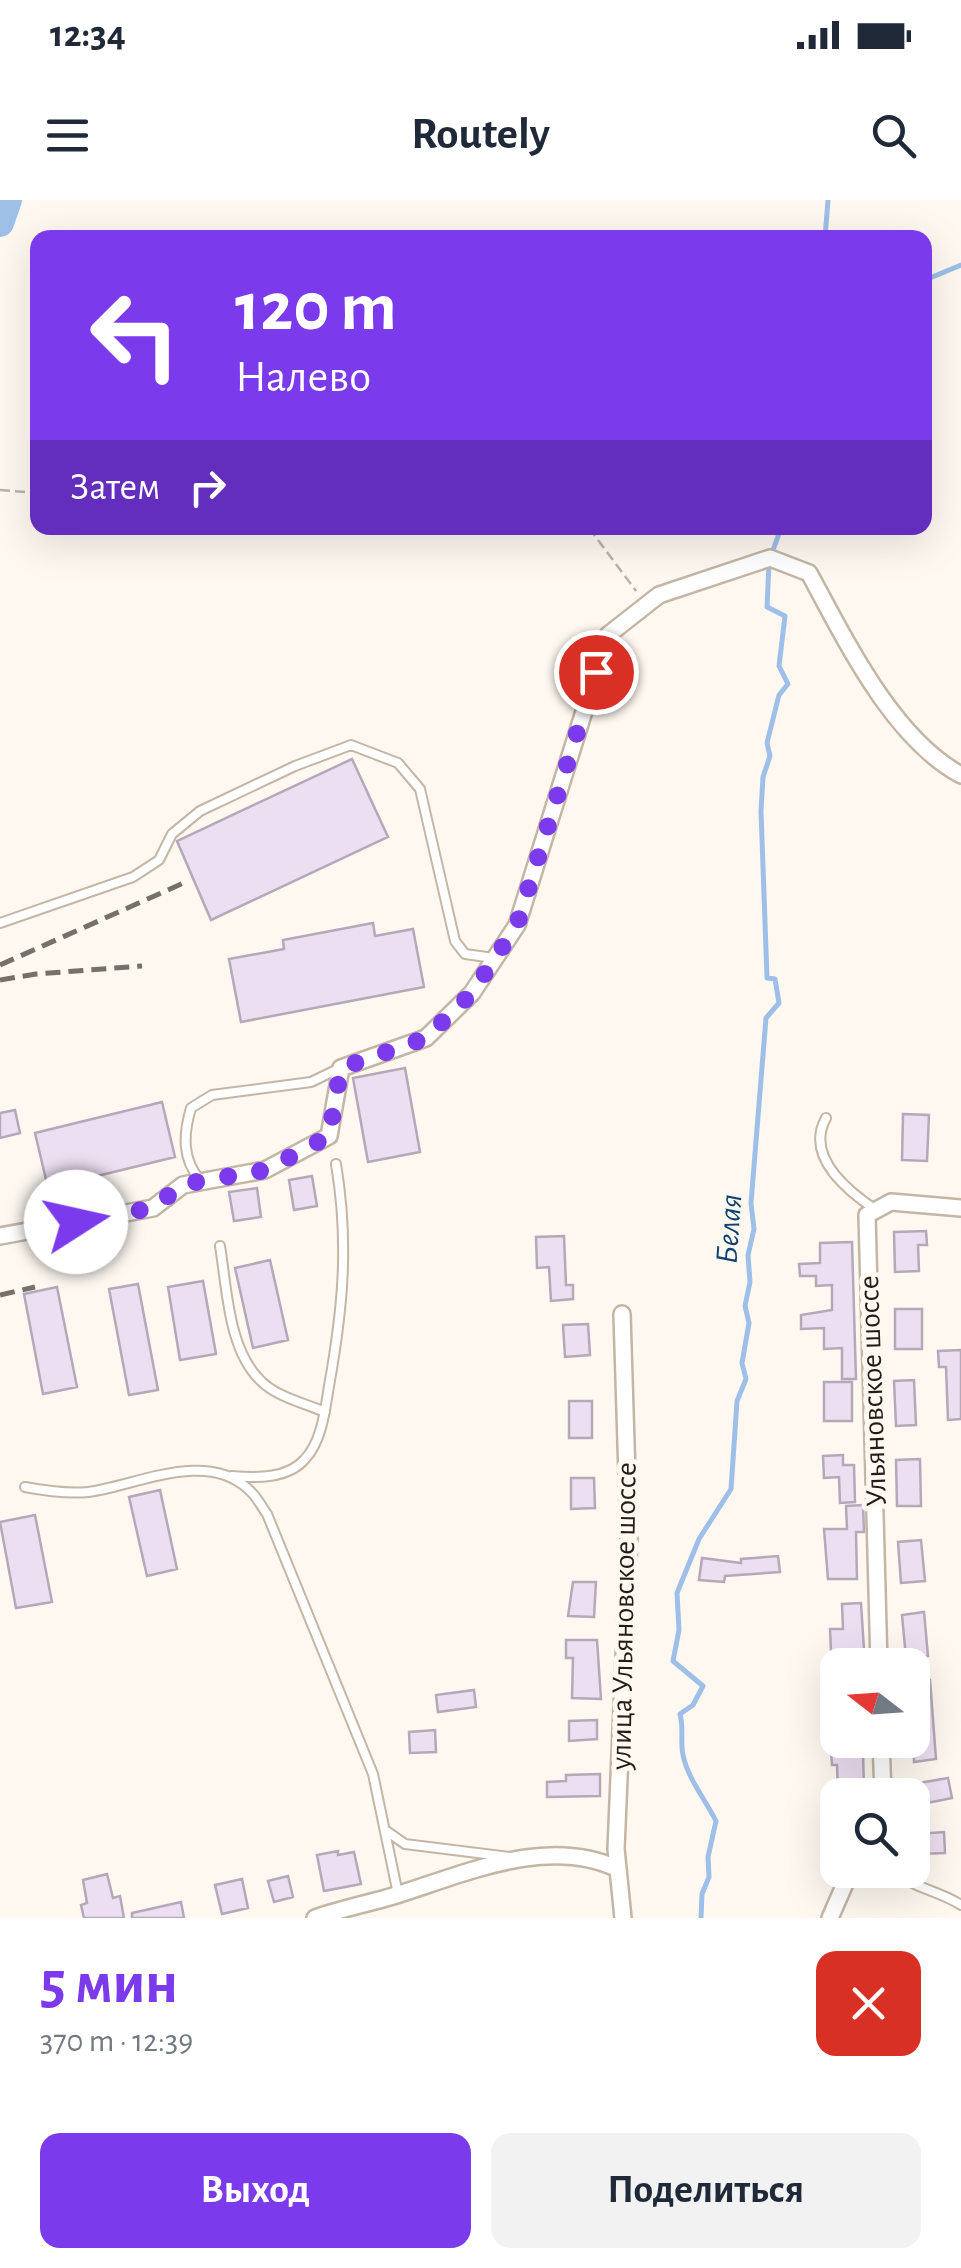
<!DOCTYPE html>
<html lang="ru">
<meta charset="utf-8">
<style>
:root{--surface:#fff;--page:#f2f2f3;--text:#1f2937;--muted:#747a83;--accent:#7c3aed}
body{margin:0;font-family:"Alegreya Sans",sans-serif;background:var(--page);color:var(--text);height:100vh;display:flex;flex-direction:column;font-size:38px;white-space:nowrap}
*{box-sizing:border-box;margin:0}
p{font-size:32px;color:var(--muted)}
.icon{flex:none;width:55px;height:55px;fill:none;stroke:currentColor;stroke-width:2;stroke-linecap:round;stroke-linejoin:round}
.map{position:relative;height:1718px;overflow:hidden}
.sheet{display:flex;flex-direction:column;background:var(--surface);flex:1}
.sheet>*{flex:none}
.top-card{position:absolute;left:30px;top:30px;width:902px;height:305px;border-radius:20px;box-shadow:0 10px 40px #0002;background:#7c3aed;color:#fff;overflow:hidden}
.needle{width:65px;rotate:287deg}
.buttons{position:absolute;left:820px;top:1448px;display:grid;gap:20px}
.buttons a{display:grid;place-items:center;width:110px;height:110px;border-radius:20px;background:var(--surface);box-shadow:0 10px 40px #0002;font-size:50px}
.pin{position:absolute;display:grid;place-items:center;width:85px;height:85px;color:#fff;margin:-42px;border:5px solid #fff;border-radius:50%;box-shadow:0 2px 10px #0007}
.me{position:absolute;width:110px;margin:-55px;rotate:80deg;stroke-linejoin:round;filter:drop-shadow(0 0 8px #0008)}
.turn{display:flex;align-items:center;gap:35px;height:210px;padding:0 40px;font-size:45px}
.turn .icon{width:130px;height:130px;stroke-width:2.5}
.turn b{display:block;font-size:70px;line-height:85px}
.then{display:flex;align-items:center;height:95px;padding:0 40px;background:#0003;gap:20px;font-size:38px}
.round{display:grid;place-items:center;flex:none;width:105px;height:105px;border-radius:20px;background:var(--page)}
.headline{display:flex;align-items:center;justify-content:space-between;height:170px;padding:0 40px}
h1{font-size:60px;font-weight:600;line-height:75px;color:var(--accent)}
.cta{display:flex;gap:20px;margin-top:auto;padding:20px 40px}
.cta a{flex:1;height:115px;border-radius:20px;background:var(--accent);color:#fff;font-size:40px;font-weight:600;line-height:115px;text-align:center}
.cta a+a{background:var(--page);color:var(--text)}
.status{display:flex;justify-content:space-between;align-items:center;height:70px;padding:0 50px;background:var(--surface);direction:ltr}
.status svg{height:28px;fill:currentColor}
header{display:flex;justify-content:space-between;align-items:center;height:130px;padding:0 40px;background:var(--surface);font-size:45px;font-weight:600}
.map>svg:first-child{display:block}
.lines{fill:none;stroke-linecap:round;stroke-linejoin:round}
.stream{stroke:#9dbfe8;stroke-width:5}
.river{stroke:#9dbfe8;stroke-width:28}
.building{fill:#ecdff1;stroke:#b4a8b9;stroke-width:2.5}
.service-casing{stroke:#c4b6a5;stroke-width:12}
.minor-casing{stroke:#c4b6a5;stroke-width:20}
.path{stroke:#b9b3ac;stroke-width:2.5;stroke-dasharray:10 5;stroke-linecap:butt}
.service{stroke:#fff;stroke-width:8}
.minor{stroke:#fff;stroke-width:15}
.rail{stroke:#76706a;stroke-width:5;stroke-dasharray:15 8;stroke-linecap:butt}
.route{stroke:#7c3aed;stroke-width:18;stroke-dasharray:0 32.4}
.labels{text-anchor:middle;stroke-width:10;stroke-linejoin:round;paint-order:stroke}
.street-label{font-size:30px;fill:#221c16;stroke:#fef8f1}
.water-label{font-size:32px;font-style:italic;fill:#0f4072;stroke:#fef8f1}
</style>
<div class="status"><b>12:34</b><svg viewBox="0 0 49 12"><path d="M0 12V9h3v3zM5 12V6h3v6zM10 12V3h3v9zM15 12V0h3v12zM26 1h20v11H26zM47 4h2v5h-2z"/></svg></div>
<header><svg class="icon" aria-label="menu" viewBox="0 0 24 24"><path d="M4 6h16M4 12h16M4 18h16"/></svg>Routely<svg class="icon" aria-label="search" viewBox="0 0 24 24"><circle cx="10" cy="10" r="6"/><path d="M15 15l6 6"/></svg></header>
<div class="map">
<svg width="961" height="1718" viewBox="0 0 961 1718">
<rect width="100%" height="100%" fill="#fef8f1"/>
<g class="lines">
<!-- stream -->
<path class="stream" d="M825,38L828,0
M925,80L961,65
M772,353L781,328
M701,1718L702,1694L709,1677L708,1657L716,1621C705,1599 688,1579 683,1555C680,1541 684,1529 680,1514L693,1505L703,1486L673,1461L679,1430L677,1393L699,1339L731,1289L737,1201L746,1179L742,1163L749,1123L745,1106L750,1082L748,1055L754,1029L751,1003L766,818L779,803L775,779L767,778L761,611L763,577L770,556L767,543L779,495L788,484L779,466L785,416L767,407L769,363"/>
<!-- river -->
<path class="river" d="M0,23L8,0"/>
</g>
<!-- building -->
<path class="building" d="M352,559L388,637L211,720L177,641Z
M373,723L375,736L413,729L424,787L241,822L229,759L284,749L283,740Z
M405,868L420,952L368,962L353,878Z
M162,902L175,957L48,988L35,933Z
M15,910L20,933L0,938V913Z
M903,914L929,915L927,961L902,960Z
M312,976L317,1006L294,1010L289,980Z
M257,988L261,1017L234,1021L229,992Z
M926,1031L927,1045H918L919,1071L895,1072L894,1032Z
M564,1036L566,1085H573V1099L551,1101L549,1067L537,1068L536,1037Z
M852,1042L856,1179H842V1148L824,1149V1128L801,1129V1115L832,1110V1085L816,1086V1076H800L799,1064L820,1063V1043Z
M270,1060L288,1140L253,1148L235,1068Z
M203,1081L216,1154L180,1160L168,1087Z
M138,1084L158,1190L129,1195L109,1089Z
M57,1087L77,1187L43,1194L24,1094Z
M895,1109H922V1149H895Z
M588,1124L590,1155L565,1157L563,1125Z
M961,1150V1219L948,1220L946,1167H939L938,1151Z
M914,1180L916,1225L896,1226L894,1181Z
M824,1182H852V1221H824Z
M569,1201H592V1238H569Z
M843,1255V1265H854L855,1302L840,1303L839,1277L824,1278L823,1256Z
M920,1259L921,1306H897L896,1260Z
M571,1278H594L595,1308L571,1309Z
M160,1290L177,1369L147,1376L129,1297Z
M863,1305L864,1332H856L857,1379H828L824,1329H847L846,1306Z
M35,1315L52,1402L16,1408L0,1322Z
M921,1340L925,1381L901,1383L898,1342Z
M778,1356L780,1372L725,1376L724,1382L699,1380L702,1358L741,1363V1359Z
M573,1382H596L594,1417L568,1416Z
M861,1403L865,1465H849V1450L831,1451L830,1429H843L842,1404Z
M924,1412L928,1456L906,1458L902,1415Z
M566,1440H597L601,1499L572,1498L573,1458H566Z
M930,1480L936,1559L914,1562L912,1481Z
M474,1490L476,1507L438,1512L436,1495Z
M597,1520V1539L569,1541V1521Z
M435,1530L436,1552L410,1553L409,1532Z
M863,1550L864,1592L838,1593L837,1565H832L831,1551Z
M600,1574V1596L547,1597V1582L566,1581V1575Z
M948,1578L952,1598L917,1605L913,1584Z
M944,1632L945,1653L918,1654L917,1634Z
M338,1651V1655L354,1652L361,1684L324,1691L317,1655Z
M107,1674L113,1698L120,1696L124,1718H84L81,1705L87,1703L83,1680Z
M288,1676L293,1697L274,1702L268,1681Z
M242,1679L248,1708L222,1714L215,1685Z
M181,1702L184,1718H132V1713Z"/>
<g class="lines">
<!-- service casing -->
<g class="service-casing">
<path id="service" d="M0,723L133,677L159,660L172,634L200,611L295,566L351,545L398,563L420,589L455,741L465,754L494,758
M826,918C805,956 846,990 876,1010
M201,981C182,960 183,935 191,908L212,895L311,882L340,868
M220,1046C227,1088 228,1150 261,1181C277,1197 304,1203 325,1212
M232,1276C256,1278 288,1279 305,1259C322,1241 325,1210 329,1186C343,1108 349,1042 336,964
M25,1287C46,1291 67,1294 88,1292C135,1286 206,1249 248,1289C256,1295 261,1306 267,1314L373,1574L398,1694
M385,1630L405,1644L510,1657
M894,1670C909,1687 940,1691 961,1705"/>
</g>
<!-- minor casing -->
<g class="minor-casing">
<path id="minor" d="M0,1036L153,1008L183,985L265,970L329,936L341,868L426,838L472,793L517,725L608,435L659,395L770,358L809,373C845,439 892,538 961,575
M622,1114L629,1340L616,1649L623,1718
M879,1465L867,1015L891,1002L961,1008
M881,1540L883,1595
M315,1718C338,1710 360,1705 383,1699C454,1679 544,1633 618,1669
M830,1718L851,1670"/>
</g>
<!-- path -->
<path class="path" d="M0,290L38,293
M589,328L636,391"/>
<!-- service -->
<use href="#service" class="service"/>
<!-- minor -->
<use href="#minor" class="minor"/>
<!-- rail -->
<path class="rail" d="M0,765L188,681
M0,780L36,774L142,766
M0,1095L35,1087"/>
</g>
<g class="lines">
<!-- route -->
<path class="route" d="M76,1022L152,1008L184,984L266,970L329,936L341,868L426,838L472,793L517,725L596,472"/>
</g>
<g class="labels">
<!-- street labels -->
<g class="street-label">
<text transform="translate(872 1191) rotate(-92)" y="10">Ульяновское шоссе</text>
<text transform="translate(623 1416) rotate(-89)" y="10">улица Ульяновское шоссе</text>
</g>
<!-- water labels -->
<g class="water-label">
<text transform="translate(728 1029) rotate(-86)" y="11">Белая</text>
</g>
</g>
</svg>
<div class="buttons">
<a><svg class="needle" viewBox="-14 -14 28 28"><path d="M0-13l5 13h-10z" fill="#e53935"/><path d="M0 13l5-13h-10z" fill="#747a83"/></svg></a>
<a><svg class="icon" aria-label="search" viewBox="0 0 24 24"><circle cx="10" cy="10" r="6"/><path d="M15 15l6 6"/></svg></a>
</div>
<div class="pin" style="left:596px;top:472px;background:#d93025"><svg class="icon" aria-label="arrive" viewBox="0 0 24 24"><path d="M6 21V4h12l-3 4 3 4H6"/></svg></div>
<svg class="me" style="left:76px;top:1022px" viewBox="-20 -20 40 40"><circle r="19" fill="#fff"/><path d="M0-13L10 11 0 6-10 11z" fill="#7c3aed"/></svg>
<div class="top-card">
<div class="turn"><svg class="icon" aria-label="left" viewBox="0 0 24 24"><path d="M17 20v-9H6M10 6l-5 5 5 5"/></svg><div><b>120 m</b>Налево</div></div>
<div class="then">Затем<svg class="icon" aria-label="right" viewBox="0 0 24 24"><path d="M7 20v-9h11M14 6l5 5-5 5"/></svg></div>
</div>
</div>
<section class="sheet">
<div class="headline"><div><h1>5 мин</h1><p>370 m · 12:39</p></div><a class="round" style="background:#d93025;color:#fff"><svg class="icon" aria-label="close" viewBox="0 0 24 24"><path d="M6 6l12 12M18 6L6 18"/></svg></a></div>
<div class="cta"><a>Выход</a><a>Поделиться</a></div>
</section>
